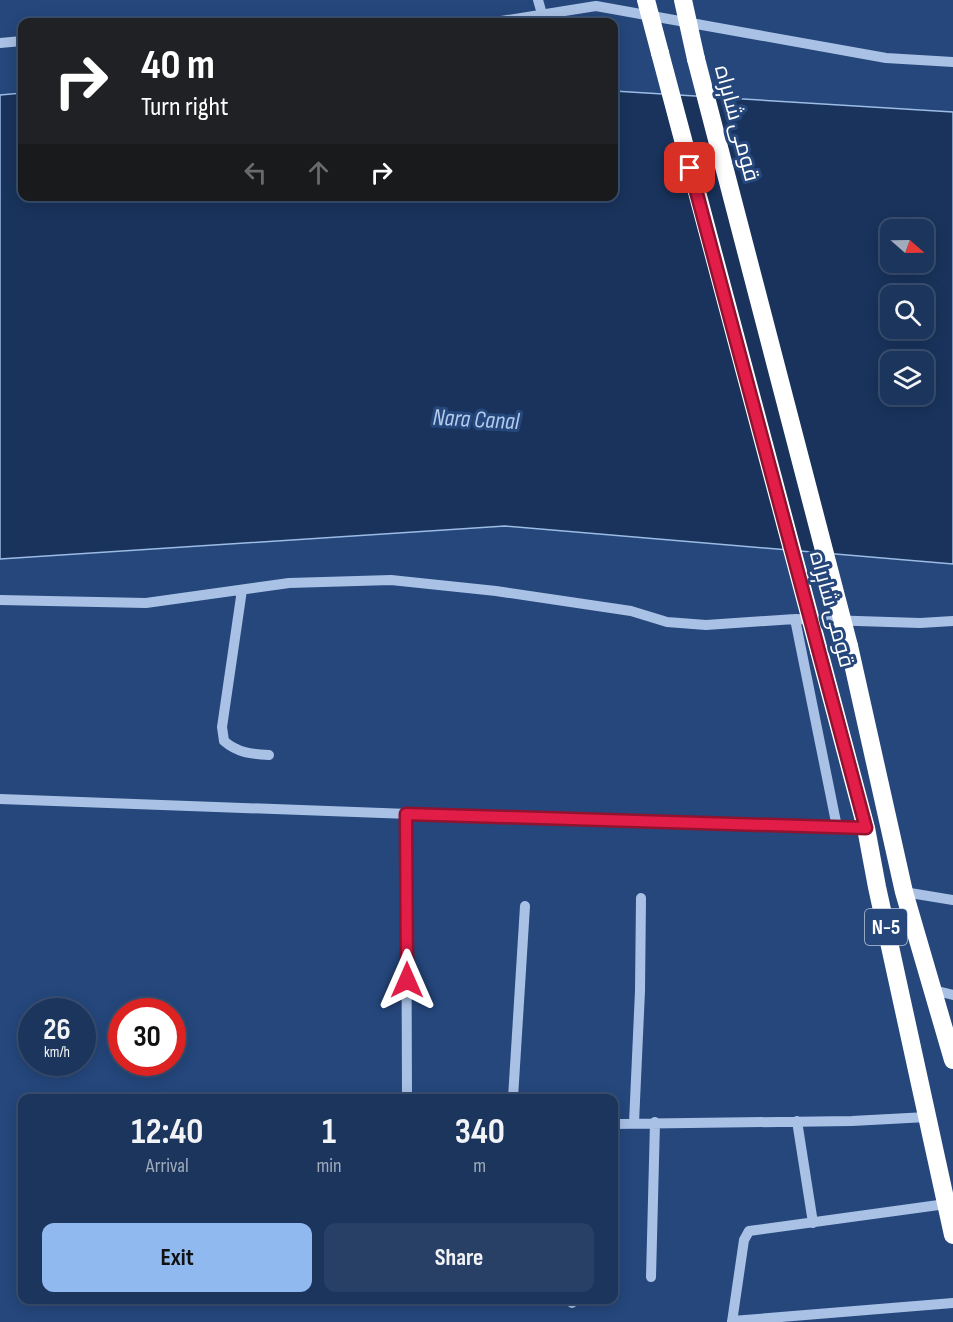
<!DOCTYPE html>
<meta charset="utf-8">
<style>
:root{--surface:#1c355d;--page:#294066;--text:#f1f3f6;--muted:#a0abbc;--line:#3a5072;--accent:#90b9f0}
body{margin:0;font-family:"Sofia Sans Condensed",Cairo,sans-serif;background:var(--page);color:var(--text);height:100vh;display:flex;flex-direction:column;font-size:22px;white-space:nowrap}
*{box-sizing:border-box;margin:0}
p{font-size:20px;color:var(--muted)}
.icon{flex:none;width:33px;height:33px;fill:none;stroke:currentColor;stroke-width:2;stroke-linecap:round;stroke-linejoin:round}
.map{position:relative;flex:1;overflow:hidden}
.panel{position:absolute;left:18px;top:1094px;width:600px;height:210px;display:flex;flex-direction:column;background:var(--surface);border-radius:12px;box-shadow:0 3px 15px #0003,0 0 0 2px var(--line)}
.panel>*{flex:none}
.top-card{position:absolute;left:18px;top:18px;width:600px;height:183px;border-radius:12px;box-shadow:0 3px 15px #0003,0 0 0 2px var(--line);background:#202124;color:#fff;overflow:hidden}
.needle{width:39px;rotate:110deg}
.fabs{position:absolute;left:880px;top:219px;display:grid;gap:12px}
.fabs a{display:grid;place-items:center;width:54px;height:54px;border-radius:12px;background:var(--surface);box-shadow:0 3px 15px #0003,0 0 0 2px var(--line);font-size:30px}
.speed{position:absolute;left:18px;top:998px;display:flex;gap:12px;font-size:30px;font-weight:700;text-align:center}
.speed>*{display:grid;place-content:center;width:78px;height:78px;border-radius:50%;background:var(--surface);box-shadow:0 3px 15px #0003,0 0 0 2px var(--line);line-height:1}
.speed small{font-size:15px;font-weight:400}
.speed .limit{border:9px solid #d22;background:#fff;color:#111}
.pin{position:absolute;display:grid;place-items:center;width:51px;height:51px;color:#fff;margin:-26px;border-radius:12px;box-shadow:0 3px 9px #0006}
.me{position:absolute;width:66px;margin:-33px;rotate:0deg;stroke-linejoin:round;filter:drop-shadow(0 0 4px #0008)}
.turn{display:flex;align-items:center;gap:21px;height:126px;padding:0 24px;font-size:27px}
.turn .icon{width:78px;height:78px;stroke-width:2.5}
.turn b{display:block;font-size:42px;line-height:51px}
.lanes{display:flex;align-items:center;height:57px;padding:0 24px;background:#0003;justify-content:center;gap:30px;direction:ltr}
.lanes .off{opacity:.35}
.eta{display:flex;justify-content:space-evenly;align-items:center;height:102px;text-align:center}
.eta b{font-size:36px;font-weight:700;line-height:42px}
.primary-button{display:flex;gap:12px;margin-top:auto;padding:12px 24px}
.primary-button a{flex:1;height:69px;border-radius:12px;background:var(--accent);color:#111;font-size:24px;font-weight:700;line-height:69px;text-align:center}
.primary-button a+a{background:var(--page);color:var(--text)}
.map>svg:first-child{display:block}
.water{fill:#19335c;stroke:#9dbce5;stroke-width:1.5;fill-rule:evenodd}
.lines{fill:none;stroke-linecap:round;stroke-linejoin:round}
.minor{stroke:#a9c1e5;stroke-width:10}
.highway{stroke:#fff;stroke-width:18}
.highway-bridge{stroke:#fff;stroke-width:18}
.route-casing{stroke:#92132f;stroke-width:15}
.route{stroke:#e11d48;stroke-width:10}
.labels{text-anchor:middle;stroke-width:6;stroke-linejoin:round;paint-order:stroke}
.shield{fill:#25477c;stroke:#bec8d8;stroke-width:1.5}
.shield-label{font-size:21px;font-weight:bold;fill:#fff}
.street-label{font-size:22px;fill:#fff;stroke:#25477c}
.water-label{font-size:24px;font-style:italic;fill:#b4cbed;stroke:#25477c}
</style>
<div class="map">
<svg width="953" height="1322" viewBox="0 0 953 1322">
<rect width="100%" height="100%" fill="#25477c"/>
<!-- water -->
<path class="water" d="M614,91L953,112V564L505,526L0,559V95L22,93V196H614ZM891,230H924V262H891ZM891,296H924V328H891ZM891,362H924V394H891Z"/>
<g class="lines">
<!-- minor -->
<path class="minor" d="M538,0L542,14
M495,22L596,6L886,58L953,62
M0,43L22,41
M242,590L222,727L224,741C238,753 251,754 269,755
M0,600L146,603L289,583L391,580L496,591L631,611L667,622L706,625L795,619L920,623L953,621
M795,619L837,827
M0,799L543,819L866,828
M406,814L407,1098
M904,892L953,900
M933,990L953,995
M513,1098L525,906
M797,1121L813,1223
M634,1123L640,991L641,898
M614,1124L852,1121L927,1117
M651,1277L655,1122
M572,1299V1303
M732,1321L953,1303
M732,1322L744,1240L749,1231L946,1204"/>
<!-- highway -->
<path class="highway" d="M646,0L660,53
M683,0L696,59
M849,646L904,892L953,1060
M819,651L866,828L877,887L953,1235"/>
<!-- highway-bridge -->
<path class="highway-bridge" d="M660,53L819,651
M696,59L849,646"/>
</g>
<g class="lines">
<!-- route casing -->
<g class="route-casing">
<path id="route" d="M407,980L406,814L866,828L690,168"/>
</g>
<!-- route -->
<use href="#route" class="route"/>
</g>
<g class="labels">
<!-- shield labels -->
<rect class="shield" x="865" y="909" width="42" height="36" rx="4.5"/>
<g class="shield-label">
<text x="886" y="934">N-5</text>
</g>
<!-- street labels -->
<g class="street-label">
<text transform="translate(738 123) rotate(75)" y="8">قومی شاہراہ</text>
<text transform="translate(833 609) rotate(75)" y="8">قومی شاہراہ</text>
</g>
<!-- water labels -->
<g class="water-label">
<text transform="translate(476 419) rotate(3)" y="8">Nara Canal</text>
</g>
</g>
</svg>
<div class="fabs">
<a><svg class="needle" viewBox="-14 -14 28 28"><path d="M0-13l5 13h-10z" fill="#e53935"/><path d="M0 13l5-13h-10z" fill="#a0abbc"/></svg></a>
<a><svg class="icon" aria-label="search" viewBox="0 0 24 24"><circle cx="10" cy="10" r="6"/><path d="M15 15l6 6"/></svg></a>
<a><svg class="icon" aria-label="layers" viewBox="0 0 24 24"><path d="M12 4l9 5-9 5-9-5zM3 14l9 5 9-5"/></svg></a>
</div>
<div class="speed"><div>26<small>km/h</small></div><div class="limit">30</div></div>
<div class="pin" style="left:690px;top:168px;background:#d93025"><svg class="icon" aria-label="arrive" viewBox="0 0 24 24"><path d="M6 21V4h12l-3 4 3 4H6"/></svg></div>
<svg class="me" style="left:407px;top:980px" viewBox="-20 -20 40 40"><path d="M0-17L14 15 0 8-14 15z" fill="#e11d48" stroke="#fff" stroke-width="4"/></svg>
<div class="top-card">
<div class="turn"><svg class="icon" aria-label="right" viewBox="0 0 24 24"><path d="M7 20v-9h11M14 6l5 5-5 5"/></svg><div><b>40 m</b>Turn right</div></div>
<div class="lanes"><svg class="icon off" aria-label="left" viewBox="0 0 24 24"><path d="M17 20v-9H6M10 6l-5 5 5 5"/></svg><svg class="icon off" aria-label="ahead" viewBox="0 0 24 24"><path d="M12 20V5M6 11l6-6 6 6"/></svg><svg class="icon" aria-label="right" viewBox="0 0 24 24"><path d="M7 20v-9h11M14 6l5 5-5 5"/></svg></div>
</div>
<section class="panel">
<div class="eta">
<div><b>12:40</b><p>Arrival</p></div>
<div><b>1</b><p>min</p></div>
<div><b>340</b><p>m</p></div>
</div>
<div class="primary-button"><a>Exit</a><a>Share</a></div>
</section>
</div>
